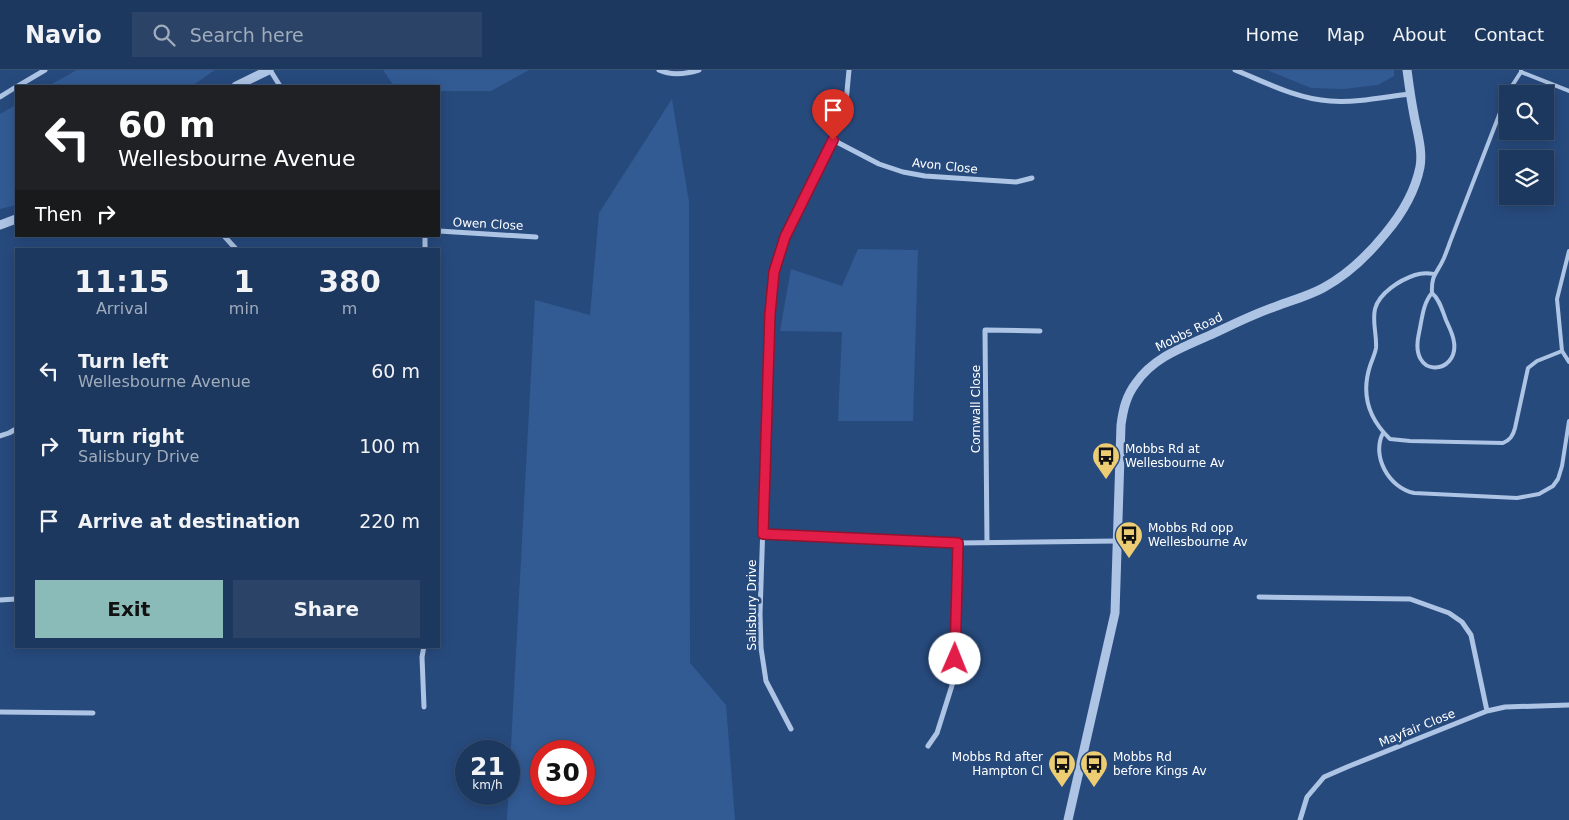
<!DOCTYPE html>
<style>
:root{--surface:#1d385e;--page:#2a4367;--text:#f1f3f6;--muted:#a0acbc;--line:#3b5273;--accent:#8bbbb9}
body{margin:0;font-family:"DejaVu Sans",sans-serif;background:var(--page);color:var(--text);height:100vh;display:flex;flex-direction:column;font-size:19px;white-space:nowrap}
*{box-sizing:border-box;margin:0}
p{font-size:16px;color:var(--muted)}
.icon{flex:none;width:28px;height:28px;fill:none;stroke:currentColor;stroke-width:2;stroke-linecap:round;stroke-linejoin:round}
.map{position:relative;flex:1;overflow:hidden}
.panel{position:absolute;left:15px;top:178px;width:425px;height:400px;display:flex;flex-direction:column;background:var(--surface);border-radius:0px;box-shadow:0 2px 12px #0003,0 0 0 1px var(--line)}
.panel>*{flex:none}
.guide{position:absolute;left:15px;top:15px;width:425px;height:152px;border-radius:0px;box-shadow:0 2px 12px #0003,0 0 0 1px var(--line);background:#202124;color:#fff;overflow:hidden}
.fabs{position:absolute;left:1499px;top:15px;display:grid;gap:10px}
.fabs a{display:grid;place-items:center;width:55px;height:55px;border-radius:0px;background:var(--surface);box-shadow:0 2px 12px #0003,0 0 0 1px var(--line);font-size:25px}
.speed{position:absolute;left:455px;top:670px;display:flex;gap:10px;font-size:25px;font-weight:700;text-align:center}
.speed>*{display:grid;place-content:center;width:65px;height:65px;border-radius:50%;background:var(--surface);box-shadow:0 2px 12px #0003,0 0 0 1px var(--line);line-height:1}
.speed small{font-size:12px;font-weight:400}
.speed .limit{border:8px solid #d22;background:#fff;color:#111}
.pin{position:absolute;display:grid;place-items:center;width:42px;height:42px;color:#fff;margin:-51px -21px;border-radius:50% 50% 50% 0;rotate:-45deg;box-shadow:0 0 5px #0007}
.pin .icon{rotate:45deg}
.me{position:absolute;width:55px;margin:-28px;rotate:1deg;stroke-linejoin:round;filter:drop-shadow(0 0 4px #0008)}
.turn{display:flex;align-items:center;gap:18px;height:105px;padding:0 20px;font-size:22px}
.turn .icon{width:65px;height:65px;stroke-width:2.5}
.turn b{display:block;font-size:35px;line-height:42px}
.then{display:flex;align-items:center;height:48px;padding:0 20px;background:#0003;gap:10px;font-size:19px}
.eta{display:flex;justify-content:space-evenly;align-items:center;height:85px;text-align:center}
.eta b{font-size:30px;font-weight:700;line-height:35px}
.action{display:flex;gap:10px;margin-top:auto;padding:10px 20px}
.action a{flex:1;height:58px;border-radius:0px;background:var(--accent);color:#111;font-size:20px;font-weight:700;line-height:58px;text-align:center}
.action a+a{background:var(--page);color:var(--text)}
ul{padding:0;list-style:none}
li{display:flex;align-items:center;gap:15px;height:75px;padding:0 20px}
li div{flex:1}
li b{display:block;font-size:19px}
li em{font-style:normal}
header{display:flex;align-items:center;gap:30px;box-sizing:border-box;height:70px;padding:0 25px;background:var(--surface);border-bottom:1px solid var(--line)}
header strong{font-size:24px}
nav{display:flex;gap:28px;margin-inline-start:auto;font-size:18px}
.search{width:350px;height:45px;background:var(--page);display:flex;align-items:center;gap:12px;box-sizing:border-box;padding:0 18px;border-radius:0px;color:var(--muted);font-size:19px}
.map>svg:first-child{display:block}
.green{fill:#325b94;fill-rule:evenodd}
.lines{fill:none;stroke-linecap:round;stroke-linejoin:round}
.service{stroke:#adc4e4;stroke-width:4}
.minor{stroke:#adc4e4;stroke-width:5}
.tertiary{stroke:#adc4e4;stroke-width:9}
.route-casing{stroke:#92132f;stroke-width:12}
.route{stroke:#e11d48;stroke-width:9}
.labels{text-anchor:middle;stroke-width:5;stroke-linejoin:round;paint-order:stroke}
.street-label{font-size:12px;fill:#fff;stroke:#274a7d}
.poi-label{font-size:12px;fill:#fff;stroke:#274a7d;text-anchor:start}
</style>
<header>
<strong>Navio</strong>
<div class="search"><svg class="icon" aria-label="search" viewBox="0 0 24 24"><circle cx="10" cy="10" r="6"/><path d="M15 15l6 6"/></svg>Search here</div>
<nav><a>Home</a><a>Map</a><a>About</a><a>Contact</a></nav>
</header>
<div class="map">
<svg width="1569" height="750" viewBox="0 0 1569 750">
<rect width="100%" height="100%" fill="#274a7d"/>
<!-- green -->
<path class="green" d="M77,0H215L192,16H48Z
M383,0H529L491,21H439V16H394Z
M1267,0H1394V6L1378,15L1344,19L1311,18Z
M672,29L689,132L690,593L726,635L735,750H507L535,230L590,245L599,143ZM584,681V724H541V681Z
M16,35V135L0,139V44Z
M858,179L918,180L913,351H838L842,262L780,261L791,199L842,216Z"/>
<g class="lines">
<!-- service -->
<path class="service" d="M1521,2L1569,21
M1569,181L1557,229L1562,281L1569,292
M1434,204C1428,203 1421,203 1415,205C1400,210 1379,223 1375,239C1372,252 1377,265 1376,278C1375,284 1372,290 1370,296C1361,324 1369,349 1390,369L1410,371L1503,373C1510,370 1513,366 1515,358L1528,298L1537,291L1562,281
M1432,223C1423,233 1422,249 1419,263C1408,310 1459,305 1454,272C1453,264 1449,257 1446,250C1442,240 1440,230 1432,223C1431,204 1437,204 1444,188C1446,183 1448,178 1450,172L1508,22L1521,2V0
M1383,363C1371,386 1389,418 1414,423L1517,428L1539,424L1553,416L1558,409L1562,396L1569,351"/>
<!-- minor -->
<path class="minor" d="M270,0L280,16
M659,0C672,6 686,4 699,0
M1235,0C1265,12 1297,29 1330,31C1357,33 1384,27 1410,24
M18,16L45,0
M0,27L16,17
M833,70L879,94L903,102L925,106L1016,112L1032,108
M439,161L536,167
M224,166L236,179
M425,179V166
M0,366L9,363L16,359
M763,464L958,473L1117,471
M987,473L985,260L1040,261
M1259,527L1410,529L1449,543L1462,552L1471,565L1487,641
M0,530L16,529
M424,637L422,587L424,576
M0,642L93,643
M791,659L766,611L761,578L760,544L770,244L774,202L785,167L833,70L846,32L849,0
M928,676L937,663L954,609L958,473
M1300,750L1307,727L1324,707L1347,697L1487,641L1505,637L1569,635"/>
<!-- tertiary -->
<path class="tertiary" d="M236,16L269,0
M0,155L16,149
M1068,750L1115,543L1121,355C1123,340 1126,326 1136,313C1153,288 1181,278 1208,266C1230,256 1253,244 1277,236C1293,230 1308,226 1323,218C1347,205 1368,185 1385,164C1401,145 1415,122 1420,97C1423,80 1417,62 1414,45C1411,30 1409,15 1407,0"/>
</g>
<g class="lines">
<!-- route casing -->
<g class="route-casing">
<path id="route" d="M833,70L785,167L774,202L770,244L763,464L958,473L955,589"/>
</g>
<!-- route -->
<use href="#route" class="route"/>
</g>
<!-- icons -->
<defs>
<g id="bus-pin" transform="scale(1.4375)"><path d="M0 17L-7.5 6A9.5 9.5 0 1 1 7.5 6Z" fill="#eccd73" stroke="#274a7d"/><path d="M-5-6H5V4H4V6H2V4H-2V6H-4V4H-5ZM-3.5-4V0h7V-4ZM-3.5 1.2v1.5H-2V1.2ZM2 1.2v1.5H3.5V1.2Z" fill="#111"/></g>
</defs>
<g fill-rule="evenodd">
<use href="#bus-pin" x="1106" y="386"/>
<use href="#bus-pin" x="1129" y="465"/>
<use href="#bus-pin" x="1062" y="694"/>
<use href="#bus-pin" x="1094" y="694"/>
</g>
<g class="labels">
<!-- street labels -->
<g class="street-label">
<text transform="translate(945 96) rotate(6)" y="4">Avon Close</text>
<text transform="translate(488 154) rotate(3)" y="4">Owen Close</text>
<text transform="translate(1189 262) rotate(-26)" y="4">Mobbs Road</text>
<text transform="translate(976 339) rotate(-90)" y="4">Cornwall Close</text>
<text transform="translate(752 535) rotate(-90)" y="4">Salisbury Drive</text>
<text transform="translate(1417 658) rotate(-22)" y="4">Mayfair Close</text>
</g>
<!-- poi labels -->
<g class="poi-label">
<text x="1125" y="383">Mobbs Rd at<tspan x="1125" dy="14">Wellesbourne Av</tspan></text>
<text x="1148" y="462">Mobbs Rd opp<tspan x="1148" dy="14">Wellesbourne Av</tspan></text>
<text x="1043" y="691" text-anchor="end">Mobbs Rd after<tspan x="1043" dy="14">Hampton Cl</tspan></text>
<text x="1113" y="691">Mobbs Rd<tspan x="1113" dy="14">before Kings Av</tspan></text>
</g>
</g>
</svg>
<div class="fabs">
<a><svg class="icon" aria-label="search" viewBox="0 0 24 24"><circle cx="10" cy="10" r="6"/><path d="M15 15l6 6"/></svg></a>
<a><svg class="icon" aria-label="layers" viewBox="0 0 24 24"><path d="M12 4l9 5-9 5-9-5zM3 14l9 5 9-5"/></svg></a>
</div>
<div class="speed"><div>21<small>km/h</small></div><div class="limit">30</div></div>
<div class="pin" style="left:833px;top:70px;background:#d93025"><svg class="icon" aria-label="arrive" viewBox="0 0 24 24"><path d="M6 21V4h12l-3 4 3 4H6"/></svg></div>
<svg class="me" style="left:955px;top:589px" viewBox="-20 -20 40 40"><circle r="19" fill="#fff"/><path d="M0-13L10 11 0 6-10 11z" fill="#e11d48"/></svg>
<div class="guide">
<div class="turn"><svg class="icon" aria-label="left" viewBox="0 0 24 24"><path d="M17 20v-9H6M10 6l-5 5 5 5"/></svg><div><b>60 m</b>Wellesbourne Avenue</div></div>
<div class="then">Then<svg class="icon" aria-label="right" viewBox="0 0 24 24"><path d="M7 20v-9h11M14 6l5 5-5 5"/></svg></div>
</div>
<section class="panel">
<div class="eta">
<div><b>11:15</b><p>Arrival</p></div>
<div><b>1</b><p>min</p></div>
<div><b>380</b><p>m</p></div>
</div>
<ul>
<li><svg class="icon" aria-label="left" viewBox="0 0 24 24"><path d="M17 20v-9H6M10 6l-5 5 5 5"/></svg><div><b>Turn left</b><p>Wellesbourne Avenue</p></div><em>60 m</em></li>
<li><svg class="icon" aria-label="right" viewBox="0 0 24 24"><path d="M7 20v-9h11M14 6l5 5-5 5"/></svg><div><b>Turn right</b><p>Salisbury Drive</p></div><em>100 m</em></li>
<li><svg class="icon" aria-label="arrive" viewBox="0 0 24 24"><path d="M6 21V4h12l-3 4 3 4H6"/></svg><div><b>Arrive at destination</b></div><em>220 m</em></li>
</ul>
<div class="action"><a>Exit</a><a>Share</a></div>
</section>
</div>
